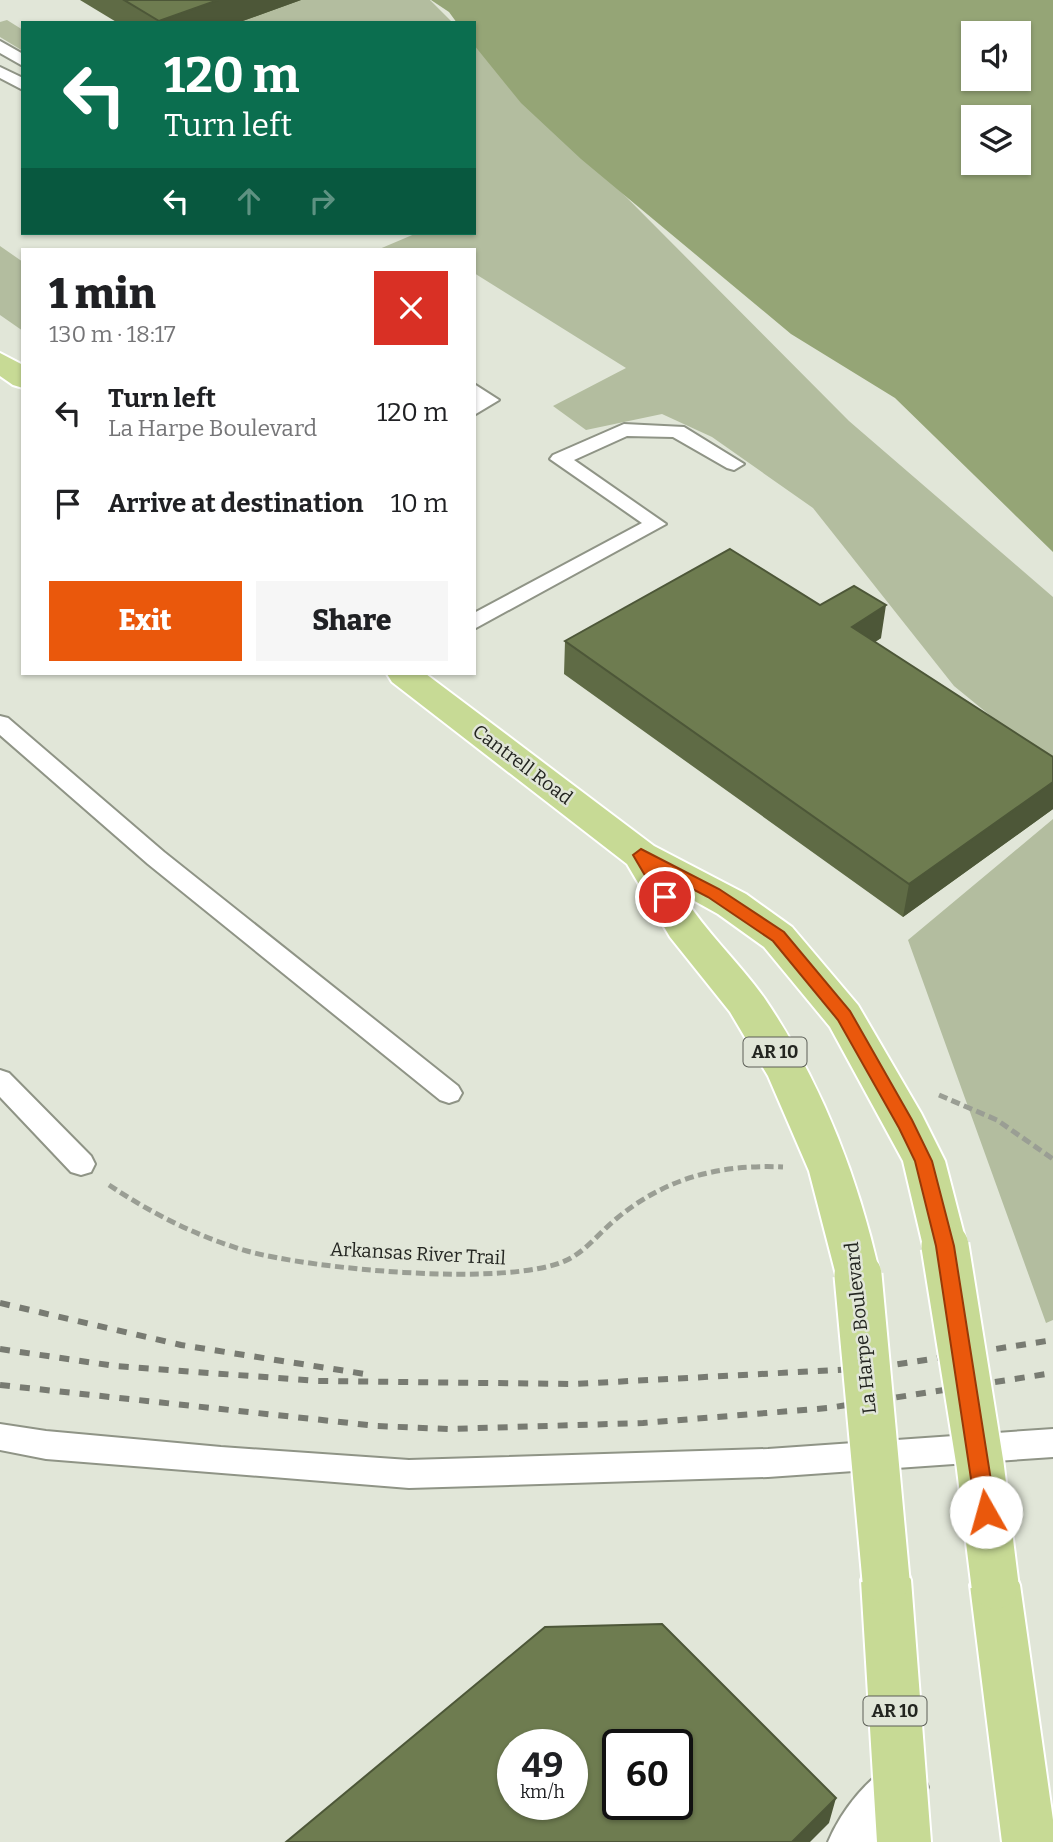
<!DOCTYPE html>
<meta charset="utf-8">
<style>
:root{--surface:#fff;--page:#f6f6f6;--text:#202124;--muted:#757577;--accent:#ea580c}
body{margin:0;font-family:Bitter,serif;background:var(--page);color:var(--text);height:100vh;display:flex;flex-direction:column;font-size:26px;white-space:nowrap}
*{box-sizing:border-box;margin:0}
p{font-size:23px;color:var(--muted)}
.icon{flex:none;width:38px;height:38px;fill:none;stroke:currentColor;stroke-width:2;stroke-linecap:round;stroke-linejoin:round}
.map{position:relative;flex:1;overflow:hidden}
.drawer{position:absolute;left:21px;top:248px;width:455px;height:427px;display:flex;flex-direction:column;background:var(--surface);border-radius:0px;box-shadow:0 2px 5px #0004}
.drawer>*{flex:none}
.top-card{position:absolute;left:21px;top:21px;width:455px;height:214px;border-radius:0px;box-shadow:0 2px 5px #0004;background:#0b6e4f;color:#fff;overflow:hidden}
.fabs{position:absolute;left:961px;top:21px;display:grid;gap:14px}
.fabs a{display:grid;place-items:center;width:70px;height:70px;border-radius:0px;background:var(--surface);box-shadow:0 2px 5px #0004;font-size:35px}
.speed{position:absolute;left:497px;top:1729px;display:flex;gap:14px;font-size:35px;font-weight:700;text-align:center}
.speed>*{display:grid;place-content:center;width:91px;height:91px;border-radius:50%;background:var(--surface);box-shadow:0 2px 5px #0004;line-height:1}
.speed small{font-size:18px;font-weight:400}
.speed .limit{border:4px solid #111;border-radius:10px;background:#fff;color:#111}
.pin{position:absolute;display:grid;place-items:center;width:60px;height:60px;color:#fff;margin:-30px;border:4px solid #fff;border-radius:50%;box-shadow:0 2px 7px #0007}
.me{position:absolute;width:77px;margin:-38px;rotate:353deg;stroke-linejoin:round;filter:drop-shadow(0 0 5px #0008)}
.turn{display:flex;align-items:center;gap:24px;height:147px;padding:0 28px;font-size:32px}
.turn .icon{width:91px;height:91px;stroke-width:2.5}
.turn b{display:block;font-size:49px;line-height:60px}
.lanes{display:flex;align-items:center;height:66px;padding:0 28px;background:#0003;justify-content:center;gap:35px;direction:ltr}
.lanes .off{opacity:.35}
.round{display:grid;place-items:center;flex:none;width:74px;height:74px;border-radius:0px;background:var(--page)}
.summary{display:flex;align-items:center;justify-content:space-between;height:119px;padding:0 28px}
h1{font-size:42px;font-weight:800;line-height:52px}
.button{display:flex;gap:14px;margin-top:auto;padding:14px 28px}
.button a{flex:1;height:80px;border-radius:0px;background:var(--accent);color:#fff;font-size:28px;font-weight:800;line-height:80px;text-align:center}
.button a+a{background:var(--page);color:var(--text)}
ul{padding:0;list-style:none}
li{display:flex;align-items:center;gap:21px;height:91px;padding:0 28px}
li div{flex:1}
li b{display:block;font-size:26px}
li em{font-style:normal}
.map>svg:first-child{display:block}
.green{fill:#b3bd9f}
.water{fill:#95a576;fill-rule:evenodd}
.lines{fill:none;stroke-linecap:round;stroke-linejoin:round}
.lane-casing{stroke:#8f9486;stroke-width:4}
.street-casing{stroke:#8f9486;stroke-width:4}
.primary-casing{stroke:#fff;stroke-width:4}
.path{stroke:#9a9e94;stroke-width:5;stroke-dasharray:9 4.5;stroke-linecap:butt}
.lane{fill:#fff;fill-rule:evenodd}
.street{fill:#fff;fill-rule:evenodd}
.primary{fill:#c7da95;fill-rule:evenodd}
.rail{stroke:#787b72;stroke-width:6;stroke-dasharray:10 10;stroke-linecap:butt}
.primary-bridge-casing{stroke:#fff;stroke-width:51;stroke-linecap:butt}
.primary-bridge{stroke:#c7da95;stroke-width:47}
.wall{fill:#5f6b45}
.shaded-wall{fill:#4d5738}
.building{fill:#6e7c50;stroke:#4d5738;stroke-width:2;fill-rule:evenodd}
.route{fill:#ea580c;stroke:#983908;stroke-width:2}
.labels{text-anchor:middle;stroke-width:5;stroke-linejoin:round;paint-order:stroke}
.shield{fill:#e1e6d8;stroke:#5c5f57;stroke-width:2}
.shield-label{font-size:18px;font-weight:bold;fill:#232520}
.street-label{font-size:19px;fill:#232520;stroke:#e1e6d8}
</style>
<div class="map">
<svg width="1053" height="1842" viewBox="0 0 1053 1842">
<rect width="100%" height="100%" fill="#e1e6d8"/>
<!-- green -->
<path class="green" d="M291,0H430L453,23H233Z
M7,20L23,30V51L0,37V22Z
M474,44L849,421L1053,597V767L954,686L813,508L712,437L662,414L586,430L553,406L626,368L474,273V250H377L417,233H474Z
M0,246L23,262V331L0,315Z
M1053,819V1320L1046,1323L908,940Z"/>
<!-- water -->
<path class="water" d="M431,0H1053V552L895,398L791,334L581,159L521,103L474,45V23H457L449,12ZM973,33H1018V79H973ZM973,117H1018V163H973Z"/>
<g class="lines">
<!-- lane casing -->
<g class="lane-casing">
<path id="lane" d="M0,41L23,54V66L0,53Z
M0,67L23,78V90L0,78Z
M474,384L499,400L474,415Z
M624,424L684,427L744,464L734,470L727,468L673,437L627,436L574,460L666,524L474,629V613L642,523L550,459L553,455Z
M0,716L8,718L164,852L458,1086L462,1093L458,1100L449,1103L440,1100L148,864L0,735Z
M0,1070L9,1073L91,1156L95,1164L91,1172L81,1175L71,1172L0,1097Z
M0,1424L46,1431L221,1447L409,1460L768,1449L1053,1429V1457L768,1477L409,1488L46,1459L0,1450Z"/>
</g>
<!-- street casing -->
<g class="street-casing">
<path id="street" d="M901,1760L920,1768L928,1787L920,1806L890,1842H828C841,1811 869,1774 901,1760Z"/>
</g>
<!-- primary casing -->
<g class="primary-casing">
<path id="primary" d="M0,353L23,365V388L13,385L0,376Z
M387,674H426L654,846L746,894L792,927L858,1005L921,1113L945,1161L967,1246L961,1259L945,1264L929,1259L923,1246L903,1161L830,1027L764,947L718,914L682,894C706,933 739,962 765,999C822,1083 858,1177 880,1275L874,1288L858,1294L842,1288L836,1275L809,1171L768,1076L730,1012L670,937L627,864L392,682Z
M886,1557L904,1563L911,1580L931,1842H877L861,1580L868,1563Z
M995,1561L1013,1568L1020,1585L1053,1820V1842H1002L970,1585L977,1568Z"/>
</g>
<!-- path -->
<path class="path" d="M939,1095L997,1120L1053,1159
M109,1185C151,1213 198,1237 247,1251C311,1269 509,1288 567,1260C586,1251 600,1232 616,1219C665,1178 720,1164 783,1167"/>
<!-- lane -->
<use href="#lane" class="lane"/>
<!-- street -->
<use href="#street" class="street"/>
<!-- primary -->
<use href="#primary" class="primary"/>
<!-- rail -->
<path class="rail" d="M0,1303L181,1345L365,1374
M0,1349L115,1366L318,1381L574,1384L874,1368L1053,1340
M0,1385L377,1426L448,1429L643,1423L828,1408L1053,1373"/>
<!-- primary-bridge casing -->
<g class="primary-bridge-casing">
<path id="primary-bridge" d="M945,1246L980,1464L995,1585
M858,1275L886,1580"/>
</g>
<!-- primary-bridge -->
<use href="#primary-bridge" class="primary-bridge"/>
</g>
<!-- wall -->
<path class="wall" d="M80,0H301L237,23H118Z
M820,605L881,638L875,642L1053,757V809L903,917L564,674L565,641Z"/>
<!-- shaded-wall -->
<path class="shaded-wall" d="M218,0H301L237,23H159V21Z
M886,605L881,638L847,660L852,627Z
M1053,782V809L903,917L909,884Z
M836,1798L829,1823L810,1842H792Z"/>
<!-- building -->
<path class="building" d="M124,0H218L159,21Z
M730,549L820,605L854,586L886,605L852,627L1053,757V782L909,884L565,641Z
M662,1624L836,1798L792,1842H286L545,1627ZM513,1745H572V1804H513ZM618,1745H677V1804H618Z"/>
<!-- route -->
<path class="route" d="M641,849L719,889L784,932L850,1011L912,1120L932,1161L954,1246L996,1512L993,1519L986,1522L979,1519L976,1512L936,1246L915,1161L899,1128L838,1020L773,941L708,897L658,871L673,897L671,901H660L633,855Z"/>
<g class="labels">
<!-- shield labels -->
<g class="shield">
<rect x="743.5" y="1037.5" width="63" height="29" rx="5"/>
<rect x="863.5" y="1696.5" width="63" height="29" rx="5"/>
</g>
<g class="shield-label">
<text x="775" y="1058">AR 10</text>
<text x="895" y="1717">AR 10</text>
</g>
<!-- street labels -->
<g class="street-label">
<text transform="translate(523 764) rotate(37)" y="7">Cantrell Road</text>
<text transform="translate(418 1253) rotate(3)" y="7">Arkansas River Trail</text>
<text transform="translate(860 1328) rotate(-96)" y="7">La Harpe Boulevard</text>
</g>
</g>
</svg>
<div class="fabs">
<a><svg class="icon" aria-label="sound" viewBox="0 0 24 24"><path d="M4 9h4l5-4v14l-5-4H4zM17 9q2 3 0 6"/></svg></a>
<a><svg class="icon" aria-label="layers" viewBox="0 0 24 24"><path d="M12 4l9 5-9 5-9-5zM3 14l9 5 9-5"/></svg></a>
</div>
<div class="speed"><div>49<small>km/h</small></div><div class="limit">60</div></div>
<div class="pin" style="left:665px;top:897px;background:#d93025"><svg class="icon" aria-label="arrive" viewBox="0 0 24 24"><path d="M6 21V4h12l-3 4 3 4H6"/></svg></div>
<svg class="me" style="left:986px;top:1512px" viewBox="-20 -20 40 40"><circle r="19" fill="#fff"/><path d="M0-13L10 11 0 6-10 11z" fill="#ea580c"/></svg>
<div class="top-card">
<div class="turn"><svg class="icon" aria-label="left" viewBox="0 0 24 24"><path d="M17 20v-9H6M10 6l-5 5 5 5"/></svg><div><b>120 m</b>Turn left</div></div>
<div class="lanes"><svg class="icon" aria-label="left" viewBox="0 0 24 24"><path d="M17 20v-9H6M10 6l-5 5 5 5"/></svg><svg class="icon off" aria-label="ahead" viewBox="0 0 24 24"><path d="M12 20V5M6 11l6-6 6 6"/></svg><svg class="icon off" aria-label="right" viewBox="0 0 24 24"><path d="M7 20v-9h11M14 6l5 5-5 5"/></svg></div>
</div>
<section class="drawer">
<div class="summary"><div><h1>1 min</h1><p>130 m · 18:17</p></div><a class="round" style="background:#d93025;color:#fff"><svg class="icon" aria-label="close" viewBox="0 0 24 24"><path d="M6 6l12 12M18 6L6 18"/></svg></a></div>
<ul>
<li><svg class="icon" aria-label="left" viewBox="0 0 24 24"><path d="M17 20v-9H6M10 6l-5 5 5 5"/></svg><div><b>Turn left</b><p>La Harpe Boulevard</p></div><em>120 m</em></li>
<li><svg class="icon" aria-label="arrive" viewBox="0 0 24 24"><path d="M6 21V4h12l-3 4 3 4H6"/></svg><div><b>Arrive at destination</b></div><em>10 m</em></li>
</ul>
<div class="button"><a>Exit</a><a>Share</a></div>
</section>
</div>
